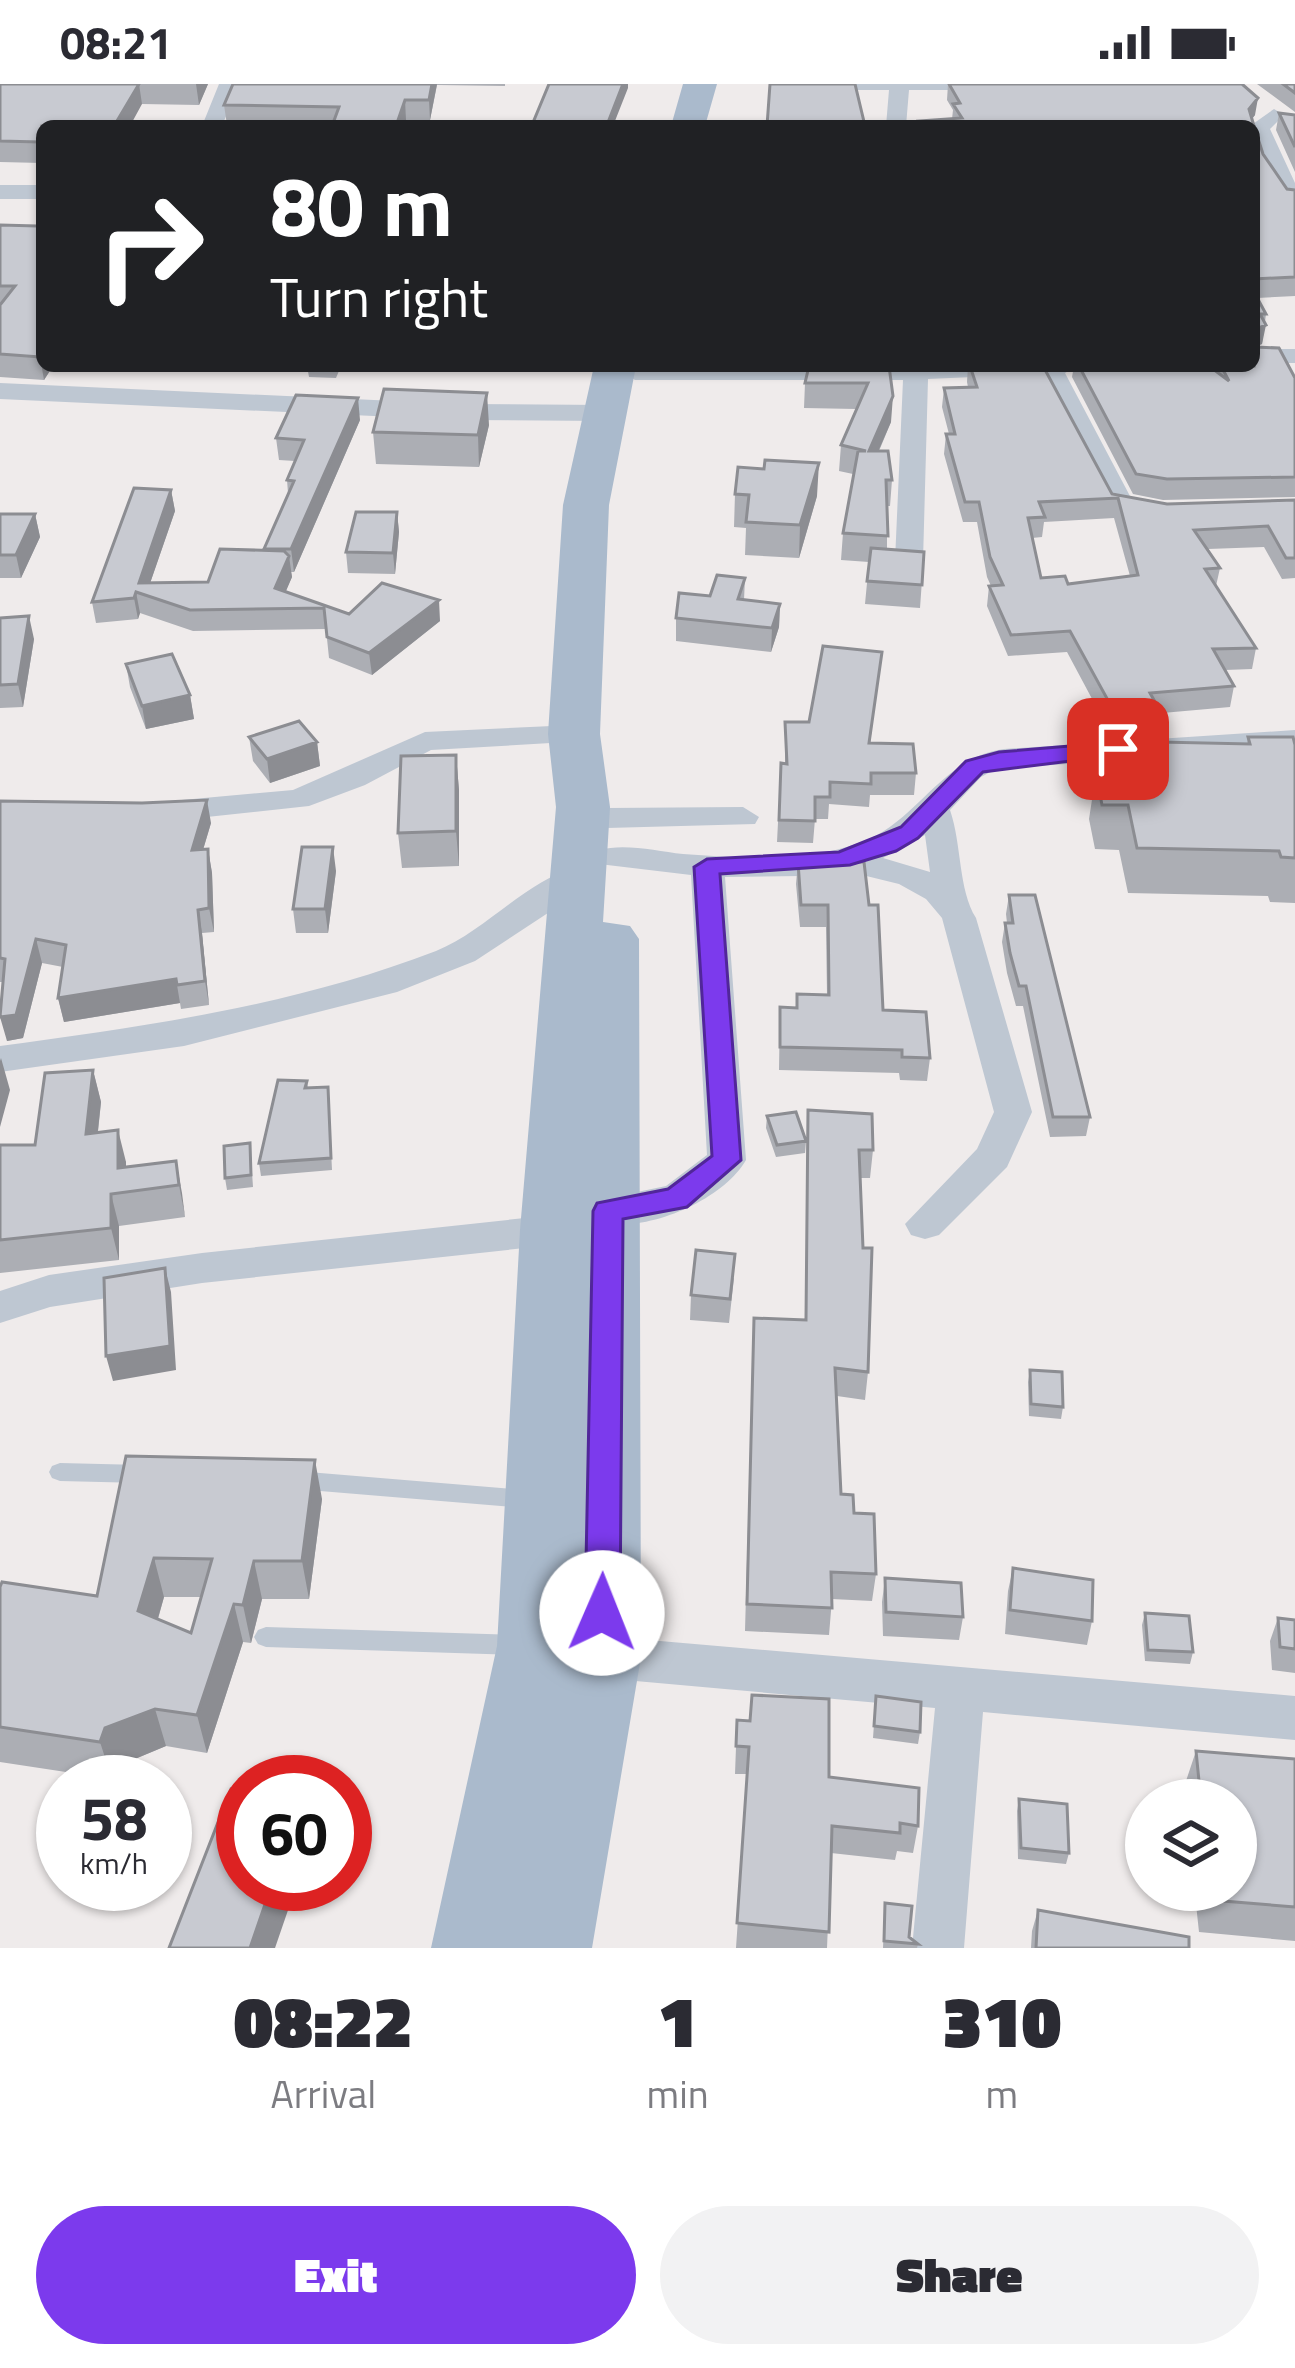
<!DOCTYPE html>
<style>
:root{--surface:#fff;--page:#f2f2f3;--text:#2b2b33;--muted:#7c7c81;--accent:#7c3aed}
body{margin:0;font-family:"Titillium Web",sans-serif;background:var(--page);color:var(--text);height:100vh;display:flex;flex-direction:column;font-size:45px;white-space:nowrap}
*{box-sizing:border-box;margin:0}
p{font-size:39px;color:var(--muted)}
.icon{flex:none;width:66px;height:66px;fill:none;stroke:currentColor;stroke-width:2;stroke-linecap:round;stroke-linejoin:round}
.map{position:relative;height:1864px;overflow:hidden}
.side{display:flex;flex-direction:column;background:var(--surface);flex:1}
.side>*{flex:none}
.hud{position:absolute;left:36px;top:36px;width:1224px;height:252px;border-radius:18px;box-shadow:0 3px 9px #0004;background:#202124;color:#fff;overflow:hidden}
.tools{position:absolute;left:1125px;top:1695px;display:grid;gap:24px}
.tools a{display:grid;place-items:center;width:132px;height:132px;border-radius:50%;background:var(--surface);box-shadow:0 3px 9px #0004;font-size:60px}
.speed{position:absolute;left:36px;top:1671px;display:flex;gap:24px;font-size:60px;font-weight:700;text-align:center}
.speed>*{display:grid;place-content:center;width:156px;height:156px;border-radius:50%;background:var(--surface);box-shadow:0 3px 9px #0004;line-height:1}
.speed small{font-size:30px;font-weight:400}
.speed .limit{border:18px solid #d22;background:#fff;color:#111}
.pin{position:absolute;display:grid;place-items:center;width:102px;height:102px;color:#fff;margin:-51px;border-radius:24px;box-shadow:0 6px 18px #0006}
.me{position:absolute;width:132px;margin:-66px;rotate:1deg;stroke-linejoin:round;filter:drop-shadow(0 0 9px #0008)}
.turn{display:flex;align-items:center;gap:42px;height:252px;padding:0 36px;font-size:54px}
.turn .icon{width:156px;height:156px;stroke-width:2.5}
.turn b{display:block;font-size:84px;line-height:102px}
.eta{display:flex;justify-content:space-evenly;align-items:center;height:204px;text-align:center}
.eta b{font-size:72px;font-weight:800;line-height:84px}
.primary-button{display:flex;gap:24px;margin-top:auto;padding:24px 36px}
.primary-button a{flex:1;height:138px;border-radius:72px;background:var(--accent);color:#fff;font-size:48px;font-weight:800;line-height:138px;text-align:center}
.primary-button a+a{background:var(--page);color:var(--text)}
.status{display:flex;justify-content:space-between;align-items:center;height:84px;padding:0 60px;background:var(--surface);direction:ltr}
.status svg{height:33px;fill:currentColor}
.map>svg:first-child{display:block}
.lines{fill:none;stroke-linecap:round;stroke-linejoin:round}
.lane{fill:#bec7d2;fill-rule:evenodd}
.street{fill:#bec7d2;fill-rule:evenodd}
.primary{fill:#aabacc;fill-rule:evenodd}
.wall{fill:#acaeb4;fill-rule:evenodd}
.shaded-wall{fill:#8c8d92}
.building{fill:#c8cad1;stroke:#8c8d92;stroke-width:3;fill-rule:evenodd}
.route{fill:#7c3aed;stroke:#51269a;stroke-width:3}
</style>
<div class="status"><b>08:21</b><svg viewBox="0 0 49 12"><path d="M0 12V9h3v3zM5 12V6h3v6zM10 12V3h3v9zM15 12V0h3v12zM26 1h20v11H26zM47 4h2v5h-2z"/></svg></div>
<div class="map">
<svg width="1295" height="1864" viewBox="0 0 1295 1864">
<rect width="100%" height="100%" fill="#efebeb"/>
<g class="lines">
<!-- lane -->
<path class="lane" d="M60,1379L142,1381L150,1384L153,1390L150,1396L142,1399L60,1397L52,1394L49,1388L52,1382Z
M296,1387L525,1406L533,1408L536,1415L533,1422L525,1424L296,1405L288,1402L285,1396L288,1390Z
M266,1543L519,1551L527,1554L531,1561L527,1568L519,1571L266,1563L258,1560L254,1553L258,1546Z"/>
<!-- street -->
<path class="street" d="M219,0H239L222,42H202Z
M803,0H994L984,6H909L906,42H886L889,6H813Z
M1274,25L1284,31L1270,45L1295,99V122L1287,120L1263,85L1254,42H1250Z
M0,101H42V115H0Z
M1254,265H1295V279H1254Z
M633,282H1077L1065,289L1131,414L1163,422L1167,428L1153,436L1110,426L1040,290L928,295L923,477L919,483H899L895,477L903,296H635L623,289Z
M0,299L461,320L605,321L618,329L605,337L461,336L0,315Z
M574,641L585,643L590,650L585,657L431,666L365,701L309,722L160,738L144,728L160,718L293,706L425,648Z
M1295,646V664L996,685L981,693L950,726C962,761 958,805 976,834L1032,1028L1007,1083L939,1151L925,1155L911,1151L905,1140L977,1065L994,1028L942,834L926,815L899,800L842,786L802,792L725,793L746,1076C722,1118 640,1152 594,1137L588,1127L594,1117L666,1102L707,1071L691,791L599,780L594,773L599,766C625,759 656,767 683,770C740,774 804,779 859,759C918,739 940,674 1004,665ZM925,751L930,788L883,774Z
M743,723L759,733L755,740L607,744L591,734L607,724Z
M577,783L589,786L594,794L589,802L475,877L397,908L184,962L0,988V962C148,942 296,921 436,867C486,847 525,797 577,783Z
M553,1131L567,1135L573,1146L567,1157L553,1161L202,1199L50,1223L0,1239V1207L49,1191L202,1169Z
M602,1552L1295,1612V1656L983,1628L964,1864H912L935,1624L602,1594L585,1588L578,1573L585,1558Z"/>
<!-- primary -->
<path class="primary" d="M683,0H717L705,42H671Z
M594,282H636L609,421L600,650L610,723L603,838L630,842L639,855L641,1573L592,1864H431L497,1562L520,1146L556,723L548,650L563,421Z"/>
</g>
<!-- wall -->
<path class="wall" d="M0,0H208L199,21L142,20L42,42V79L0,78Z
M233,0H505V2L437,1L430,36H406L404,42L227,41L224,21Z
M948,0L1255,31L1252,35L1254,42H918V37L952,35L953,26L947,16Z
M1257,0H1295V28Z
M1279,29L1295,31V88L1276,46Z
M1254,42L1263,70L1287,105L1295,106V212L1257,214L1266,230L1262,260L1255,263L1295,294V413L1163,416L1133,410L1072,293L1074,282H1254Z
M0,141L37,142L42,282H53L44,296L0,293Z
M307,282H341L336,294L309,293Z
M889,282L891,338L879,367L892,396L890,422H887V465L924,468L920,524L865,520L869,478L841,476L843,449L853,390L839,387L841,361L856,325L804,324L805,299Z
M968,282H1043L1112,410L1167,420L1295,416V494L1282,495L1264,463L1208,465L1220,484L1216,502L1256,564L1252,585L1225,586L1234,602L1230,623L1151,630L1150,637L1106,641L1067,568L1008,572L987,522L989,502H991L987,493L977,438H963L944,370L946,350H949L942,323L944,304L968,303L967,298ZM1114,434L1130,492L1068,500L1041,494L1032,454L1042,453L1044,438Z
M360,336L294,488H291L292,493L285,508L349,530L440,537L372,591L329,574L326,545L193,547L140,529L138,535L96,539L92,518L171,406L175,427L150,499L208,498L264,466L288,409L287,396L295,377L279,376L276,354Z
M489,341L479,383L376,380L373,348Z
M764,385L817,412L799,474L745,471L746,444L734,443L735,410Z
M397,428L399,448L395,490L348,489L346,468Z
M0,430H35L40,453L21,494H0Z
M745,494L744,516L780,520L779,543L771,568L676,557V534L710,512Z
M0,534L34,555L23,623L0,624Z
M882,568L870,659L916,689L914,711H870L869,723L829,720L828,735H815L813,759L777,758L781,679L785,680V638H809Z
M126,580L190,611L194,635L146,645L130,603Z
M249,653L317,658L320,682L270,699L253,677Z
M1248,653L1295,661V819L1270,818L1268,812L1128,809L1119,766L1095,765L1089,735L1096,690H1108L1114,657L1247,660Z
M456,671L459,706V782L402,784L398,749Z
M0,717L211,739L203,766L208,765L212,789L214,848L202,849L209,921L181,925L180,919L64,938L58,914L63,883L42,879L23,954L7,957L3,898H0Z
M798,778H864L883,926L930,974L927,997L900,996L899,989L779,986L780,923L796,924L797,910L827,911L826,843H800L796,800Z
M336,787L328,849H296L293,825Z
M1009,811L1090,1033L1086,1052L1050,1053L1023,922H1016L1007,889L1002,858L1005,839H1007L1006,830Z
M93,986L101,1018L98,1048L126,1078V1083L176,1077L185,1133L119,1142V1176L0,1189V1061H35Z
M307,997L308,1004L328,1003L332,1086L261,1092L259,1079Z
M808,1026L873,1066L870,1094H860L868,1288L865,1316L837,1312L841,1410L854,1429L876,1490L872,1517L832,1515L829,1551L745,1547L753,1261L805,1236Z
M767,1032L806,1057L805,1069L776,1073L766,1044Z
M250,1059L253,1103L227,1106L225,1094Z
M734,1194L729,1239L690,1236L691,1211Z
M1030,1286L1063,1323L1061,1335L1029,1332L1028,1298Z
M126,1372L322,1415L309,1515H262L251,1559L243,1558L207,1669L166,1662L118,1682L112,1695L0,1678V1503L97,1512ZM164,1513H201L191,1549L158,1535Z
M1013,1484L1092,1537L1087,1561L1005,1550L1008,1507Z
M885,1494L963,1533L959,1556L883,1552L882,1518Z
M1145,1529L1193,1568L1190,1580L1145,1577L1142,1541Z
M1278,1534L1295,1536V1589L1272,1586L1270,1557Z
M876,1612L920,1648L918,1660L873,1654Z
M737,1636L829,1693L918,1742L913,1769L897,1767L895,1776L831,1769L827,1864H736L748,1690H735Z
M1196,1667L1295,1675V1857L1199,1848L1195,1811L1182,1810V1806H1236V1716H1183L1186,1708L1185,1700Z
M1019,1715L1069,1769L1066,1780L1018,1775L1017,1727Z
M885,1819L909,1853L918,1860L917,1864H883Z
M1038,1826L1189,1864H1031L1032,1847Z"/>
<!-- shaded-wall -->
<path class="shaded-wall" d="M139,0L142,20L130,42H114Z
M196,0H208L199,21Z
M432,0H437L430,36L429,16Z
M623,0H628V4L613,42H607Z
M1258,14L1255,31L1246,42L1249,25Z
M405,16L406,36L404,42H396Z
M1266,241L1262,260L1254,263V246Z
M42,269V282H53L44,296L40,273Z
M487,309L489,341L479,383L478,351Z
M893,312L891,338L867,393L869,367Z
M358,314L360,336L294,488L291,465Z
M819,379L817,412L799,474L800,441Z
M171,406L175,427L146,511L139,499Z
M397,428L399,448L395,490L393,469Z
M35,430L40,453L21,494L16,471Z
M289,472L292,493L278,526L275,504Z
M136,508L140,529L138,535L134,514Z
M439,516L440,537L372,591L369,569Z
M780,520L779,543L771,568L772,544Z
M29,532L34,555L23,623L18,600Z
M190,611L194,635L146,645L142,622Z
M317,658L320,682L270,699L267,675Z
M456,671L459,706V782L456,747Z
M207,716L211,739L196,789L192,766Z
M333,763L336,787L328,849L325,825Z
M208,765L212,789L214,848L209,824Z
M198,826L202,849L209,921L205,897Z
M36,855L42,879L23,954L7,957L0,933Z
M176,895L180,919L64,938L58,914Z
M1,974L10,1006L0,1043V977Z
M93,986L101,1018L94,1082L86,1050Z
M118,1046L126,1078V1108L118,1084Z
M176,1077L182,1109L185,1133L179,1101Z
M111,1110L119,1142V1176L111,1144Z
M165,1184L171,1208L176,1286L113,1297L106,1272Z
M315,1376L322,1415L309,1515L302,1477Z
M154,1474L164,1513L149,1565L138,1527Z
M254,1477L262,1515L251,1559L243,1521Z
M234,1520L243,1558L207,1669L197,1631Z
M155,1625L166,1662L118,1682L112,1695L100,1658L105,1644Z
M272,1800H297L275,1864H250Z"/>
<!-- building -->
<path class="building" d="M0,0H139L114,42H42V56L40,58L0,57Z
M233,0H432L429,16H405L396,42H332L339,23L224,21Z
M549,0H623L607,41H532Z
M770,0H855L865,42H767Z
M949,0H1242L1258,14L1249,25L1254,42H920L918,37L962,34L953,20L960,19Z
M1283,0H1295V9Z
M1279,29L1295,31V63Z
M1254,42L1263,70L1287,105L1295,106V193L1254,195Z
M42,135V269L40,273L0,270V221L15,202H0V141L37,142Z
M1254,208L1266,230H1260L1266,241L1254,246Z
M1254,255L1255,263L1279,264L1295,294V393L1167,395L1136,390L1079,282H1209L1229,297L1221,282H1254Z
M809,282H889L893,312L869,367H888L892,396H886L888,452L843,449L858,367H866L841,361L868,299H805Z
M970,282H1043L1112,410L1167,420L1295,416V474H1286L1268,442L1194,446L1220,484L1205,485L1256,564L1213,565L1234,602L1150,609L1154,616L1110,620L1070,547L1011,551L989,502L1003,501L990,473L979,418H965L946,350H955L944,304L977,303ZM1118,414L1138,491L1068,500L1065,492L1041,494L1028,434L1045,433L1039,418Z
M384,305L487,309L478,351L373,348Z
M296,311L358,314L291,465H264L294,397L287,396L304,356L276,354Z
M765,376L819,379L800,441L746,438L749,411L735,410L738,383L764,385Z
M134,404L171,406L139,499L208,498L220,465L284,467L289,472L275,504L349,530L382,499L439,516L369,569L327,553L324,524L190,526L136,508L134,514L92,518Z
M356,428H397L393,469L346,468Z
M0,430H35L16,471H0Z
M871,464L924,468L922,501L867,497Z
M717,491L745,494L738,515L780,520L772,544L676,534L679,509L710,512Z
M29,532L18,600L0,601V534Z
M823,562L882,568L869,659L913,660L916,689H871V700L830,698V713H815V737L779,736L781,679L787,680L785,638H809Z
M172,570L190,611L142,622L126,580Z
M299,637L317,658L267,675L249,653Z
M1248,653H1293L1295,661V774L1281,773L1279,767L1137,764L1128,721H1102L1096,690L1121,691L1114,657L1250,660Z
M456,671V747L398,749L401,672Z
M207,716L192,766L208,765L209,824L198,826L205,897L177,901L176,895L58,914L66,861L36,855L16,931L0,933L5,875L0,874V717L142,719Z
M302,763H333L325,825H293Z
M798,778H864L869,821H878L883,926L926,928L930,974L902,973V966L780,963V923L797,924V910L829,911L828,821H801Z
M1009,811H1035L1090,1033H1053L1026,902H1019L1010,869L1005,839H1013Z
M93,986L86,1050L118,1046V1084L176,1077L179,1101L111,1110V1144L0,1156V1061H35L45,989Z
M278,996L307,997L305,1004L328,1003L331,1074L259,1079Z
M808,1026L872,1030L873,1066H859L863,1164H872L868,1288L835,1284L841,1410L853,1411L854,1429L874,1430L876,1490L831,1488L832,1524L747,1520L754,1234L806,1236Z
M796,1028L806,1057L777,1061L767,1032Z
M250,1059L251,1091L225,1094L224,1062Z
M696,1166L735,1170L730,1215L691,1211Z
M165,1184L170,1262L106,1272L104,1194Z
M1030,1286L1062,1288L1063,1323L1031,1320Z
M126,1372L315,1376L302,1477H254L243,1521L234,1520L197,1631L155,1625L105,1644L100,1658L0,1643V1503L2,1498L97,1512ZM154,1474L212,1475L191,1549L138,1527Z
M1013,1484L1093,1496L1092,1537L1010,1526Z
M885,1494L961,1499L963,1533L886,1528Z
M1145,1529L1189,1532L1193,1568L1148,1566Z
M1278,1534L1295,1536V1565L1280,1563Z
M752,1611L829,1615V1693L919,1704L918,1742L900,1739V1749L832,1742L829,1848L737,1839L749,1663L736,1662L737,1636L750,1637Z
M876,1612L921,1618L920,1648L874,1642Z
M1196,1667L1295,1675V1823L1211,1816L1210,1806H1236V1716H1188L1187,1706L1200,1707Z
M231,1705L243,1708V1800H272L250,1864H169Z
M1019,1715L1067,1720L1069,1769L1021,1764Z
M885,1819L912,1822L909,1853L918,1860L884,1857Z
M1038,1826L1189,1853V1864H1036Z"/>
<!-- route -->
<path class="route" d="M1118,658L1126,660V670L983,688L918,754L896,767L850,781L720,790L741,1076L687,1123L623,1135L620,1529L615,1540L602,1544L590,1540L585,1529L593,1127L597,1119L668,1105L712,1072L694,783L707,775L839,768L901,743L966,677L999,668Z"/>
</svg>
<div class="tools">
<a><svg class="icon" aria-label="layers" viewBox="0 0 24 24"><path d="M12 4l9 5-9 5-9-5zM3 14l9 5 9-5"/></svg></a>
</div>
<div class="speed"><div>58<small>km/h</small></div><div class="limit">60</div></div>
<div class="pin" style="left:1118px;top:665px;background:#d93025"><svg class="icon" aria-label="arrive" viewBox="0 0 24 24"><path d="M6 21V4h12l-3 4 3 4H6"/></svg></div>
<svg class="me" style="left:602px;top:1529px" viewBox="-20 -20 40 40"><circle r="19" fill="#fff"/><path d="M0-13L10 11 0 6-10 11z" fill="#7c3aed"/></svg>
<div class="hud">
<div class="turn"><svg class="icon" aria-label="right" viewBox="0 0 24 24"><path d="M7 20v-9h11M14 6l5 5-5 5"/></svg><div><b>80 m</b>Turn right</div></div>
</div>
</div>
<section class="side">
<div class="eta">
<div><b>08:22</b><p>Arrival</p></div>
<div><b>1</b><p>min</p></div>
<div><b>310</b><p>m</p></div>
</div>
<div class="primary-button"><a>Exit</a><a>Share</a></div>
</section>
